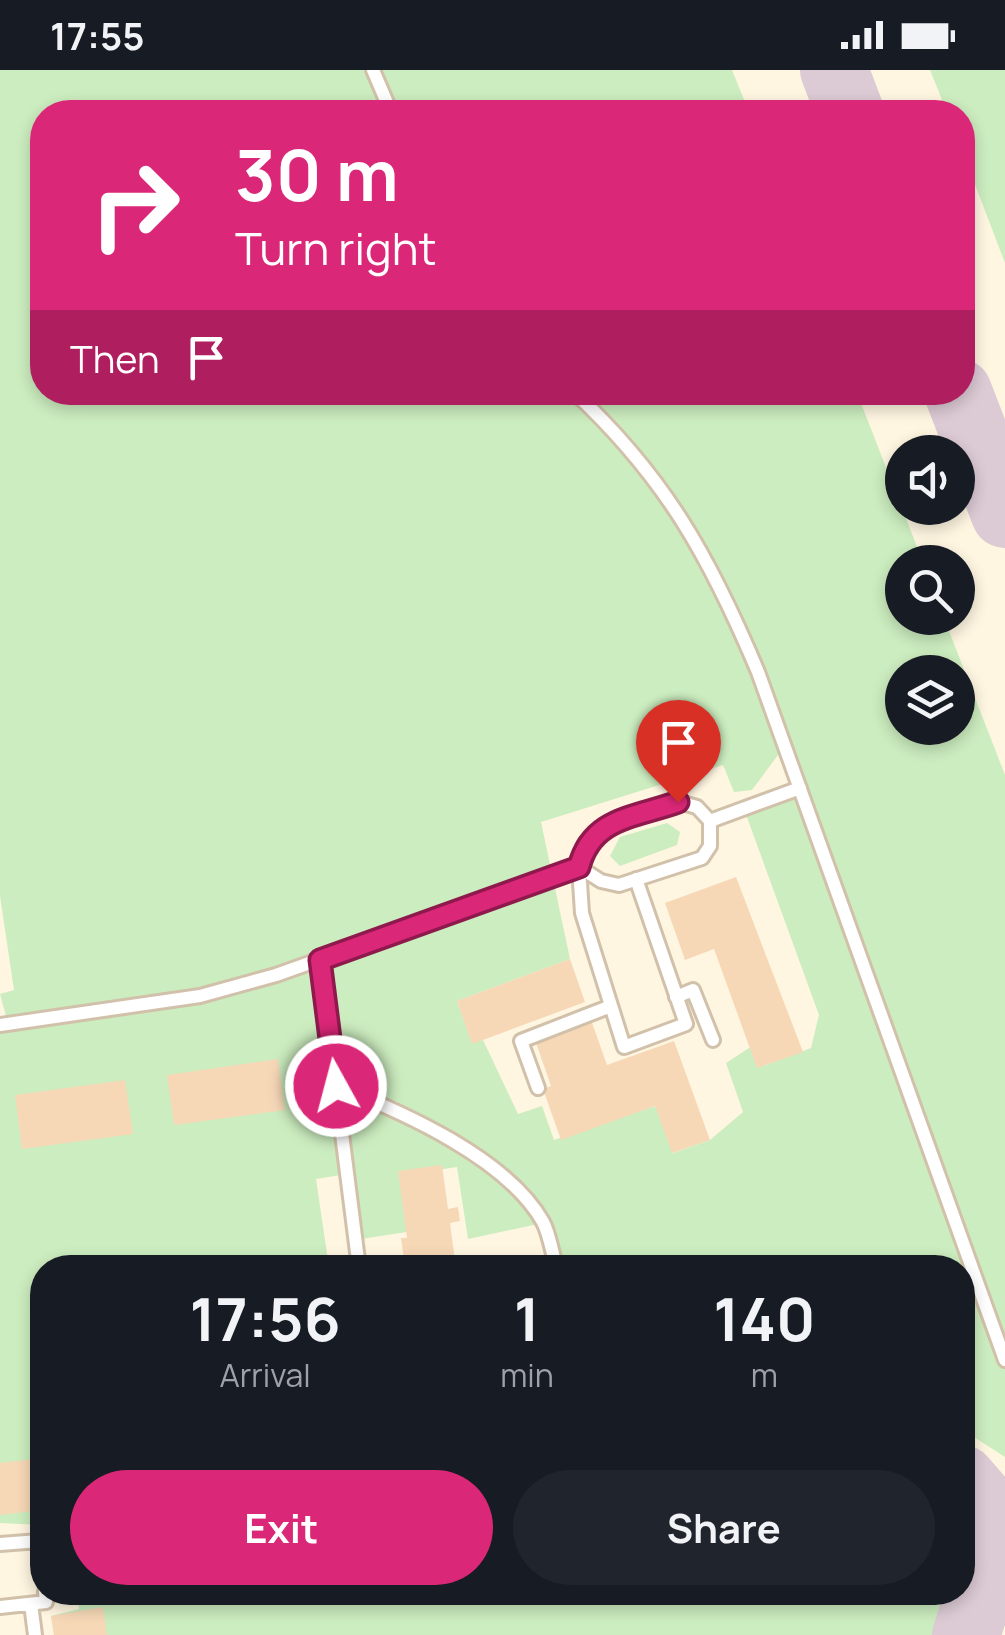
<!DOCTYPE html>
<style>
:root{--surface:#171b24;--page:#20242c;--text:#f1f3f6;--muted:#9ea1a6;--accent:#db2777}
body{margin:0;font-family:Manrope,sans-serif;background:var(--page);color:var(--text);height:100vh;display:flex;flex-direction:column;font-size:38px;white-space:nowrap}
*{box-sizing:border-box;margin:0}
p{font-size:32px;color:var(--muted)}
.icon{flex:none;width:55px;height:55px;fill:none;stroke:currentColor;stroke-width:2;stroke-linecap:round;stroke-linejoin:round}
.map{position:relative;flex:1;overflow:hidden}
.panel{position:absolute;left:30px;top:1185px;width:945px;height:350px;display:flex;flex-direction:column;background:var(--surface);border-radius:40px;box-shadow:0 5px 15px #0003}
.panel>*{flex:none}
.banner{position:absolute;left:30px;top:30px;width:945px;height:305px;border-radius:40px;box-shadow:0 5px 15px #0003;background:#db2777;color:#fff;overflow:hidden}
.fabs{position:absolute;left:885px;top:365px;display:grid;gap:20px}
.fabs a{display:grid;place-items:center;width:90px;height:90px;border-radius:50%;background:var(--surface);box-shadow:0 5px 15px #0003;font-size:50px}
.pin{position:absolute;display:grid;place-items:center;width:85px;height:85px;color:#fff;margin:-102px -42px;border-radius:50% 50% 50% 0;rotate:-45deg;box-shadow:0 0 10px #0007}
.pin .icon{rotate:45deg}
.me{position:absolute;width:110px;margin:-55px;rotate:353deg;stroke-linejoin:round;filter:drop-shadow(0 0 8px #0008)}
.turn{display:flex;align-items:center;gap:35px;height:210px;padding:0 40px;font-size:45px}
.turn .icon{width:130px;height:130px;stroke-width:2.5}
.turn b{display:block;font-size:70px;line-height:85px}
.then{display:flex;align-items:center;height:95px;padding:0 40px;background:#0003;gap:20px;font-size:38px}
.eta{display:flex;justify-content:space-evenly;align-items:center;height:170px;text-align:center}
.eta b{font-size:60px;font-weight:700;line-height:70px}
.primary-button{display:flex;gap:20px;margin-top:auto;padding:20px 40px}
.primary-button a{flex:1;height:115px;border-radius:60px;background:var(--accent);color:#fff;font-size:40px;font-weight:700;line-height:115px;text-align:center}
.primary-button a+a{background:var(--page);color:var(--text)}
.status{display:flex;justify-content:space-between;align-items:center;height:70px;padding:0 50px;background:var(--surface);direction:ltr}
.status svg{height:28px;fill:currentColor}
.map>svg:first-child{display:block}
.green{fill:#ccedbf;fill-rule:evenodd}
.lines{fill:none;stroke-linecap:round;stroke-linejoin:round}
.taxiway{stroke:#dccad4;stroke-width:68}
.building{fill:#f6d8b7}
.lane-casing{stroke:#d2c1aa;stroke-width:18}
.lane{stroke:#fff;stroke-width:12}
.route-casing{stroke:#8e194d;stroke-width:25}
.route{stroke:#db2777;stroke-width:18}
</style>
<div class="status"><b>17:55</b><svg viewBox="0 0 49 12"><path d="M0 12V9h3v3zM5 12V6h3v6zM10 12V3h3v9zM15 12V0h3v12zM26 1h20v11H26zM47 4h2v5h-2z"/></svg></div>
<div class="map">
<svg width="1005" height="1565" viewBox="0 0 1005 1565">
<rect width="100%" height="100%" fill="#fef6e1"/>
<!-- green -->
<path class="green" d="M0,0H732L749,42H42V322L857,323L923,492H902V548H944L1005,705V1387L963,1360L962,1198L557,1197L543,1153L468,1169L457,1097L405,1105L413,1161L355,1170L347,1104L316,1109L329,1197L42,1198V1455L0,1453V955L8,953L0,924L14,920L0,826ZM902,602H958V658H902ZM784,677L800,718L744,739L819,945L811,978L763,996L755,974L726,993L743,1042L710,1070L673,1083L655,1036L554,1070L542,1036L518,1044L483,970L472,973L457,931L570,889L541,752L723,695L734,722L752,720Z
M930,0H1005V193L963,83L962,42H947Z
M667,753L680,762L677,775L620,796L610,786L620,767Z
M77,1522L946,1523L932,1565H54L51,1546L79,1539Z"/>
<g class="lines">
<!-- taxiway -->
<path class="taxiway" d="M834,0L850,42
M958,322L1005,444
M962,1409L988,1439L995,1486
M966,1565L986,1503L1005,1466"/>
</g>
<!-- building -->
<path class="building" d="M736,807L803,982L757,998L714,879L685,890L665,833Z
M570,889L585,932L472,974L457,931Z
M591,950L607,995L674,971L710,1070L672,1083L655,1036L561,1070L543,1019L551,1016L535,970Z
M278,989L285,1040L174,1055L167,1005Z
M125,1010L133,1064L22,1079L15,1025Z
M442,1095L448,1139L458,1137L460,1151L450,1153L456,1198H395L394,1190L404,1189L401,1168H407L398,1101Z
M42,1388V1440L0,1445V1393Z
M103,1537L107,1565H54L51,1546Z"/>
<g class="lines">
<!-- lane casing -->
<g class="lane-casing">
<path id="lane" d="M373,0L391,42
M574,322C666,408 710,488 758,602L1005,1290
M579,797L582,843L624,977L686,954L636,809
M579,797L601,811L619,815L702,788L710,776V751
M320,890L359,1198
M676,927L693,920L713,970
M0,955L200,926L276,905L579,797L585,773L597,761L679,732L697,737L710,751L800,718
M337,1016C402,1042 507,1088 543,1152C550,1165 552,1184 557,1198
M538,1018L521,971L611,936
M0,1474L39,1471L42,1504
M31,1534L35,1565
M0,1537L46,1532L45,1522"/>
</g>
<!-- lane -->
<use href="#lane" class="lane"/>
</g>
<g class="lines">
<!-- route casing -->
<g class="route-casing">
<path id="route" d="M336,1016L320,890L579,797C592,747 634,748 678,732"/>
</g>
<!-- route -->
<use href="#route" class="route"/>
</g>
</svg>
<div class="fabs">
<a><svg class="icon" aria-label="sound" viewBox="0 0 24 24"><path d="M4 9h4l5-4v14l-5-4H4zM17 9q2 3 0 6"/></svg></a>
<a><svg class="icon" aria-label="search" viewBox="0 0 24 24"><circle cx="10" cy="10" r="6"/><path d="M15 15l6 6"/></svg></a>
<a><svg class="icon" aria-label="layers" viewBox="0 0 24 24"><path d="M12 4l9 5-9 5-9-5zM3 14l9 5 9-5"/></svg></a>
</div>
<div class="pin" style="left:678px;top:732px;background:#d93025"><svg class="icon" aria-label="arrive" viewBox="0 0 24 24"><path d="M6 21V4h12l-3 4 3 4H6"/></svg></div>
<svg class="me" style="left:336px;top:1016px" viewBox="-20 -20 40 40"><circle r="17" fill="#db2777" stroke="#fff" stroke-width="3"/><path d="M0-11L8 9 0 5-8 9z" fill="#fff"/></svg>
<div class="banner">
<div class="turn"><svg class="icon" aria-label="right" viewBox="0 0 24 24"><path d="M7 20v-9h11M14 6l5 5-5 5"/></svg><div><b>30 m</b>Turn right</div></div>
<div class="then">Then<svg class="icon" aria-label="arrive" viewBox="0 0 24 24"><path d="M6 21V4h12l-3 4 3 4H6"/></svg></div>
</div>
<section class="panel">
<div class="eta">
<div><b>17:56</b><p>Arrival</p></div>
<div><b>1</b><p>min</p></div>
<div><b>140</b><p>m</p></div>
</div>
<div class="primary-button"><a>Exit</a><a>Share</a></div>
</section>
</div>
